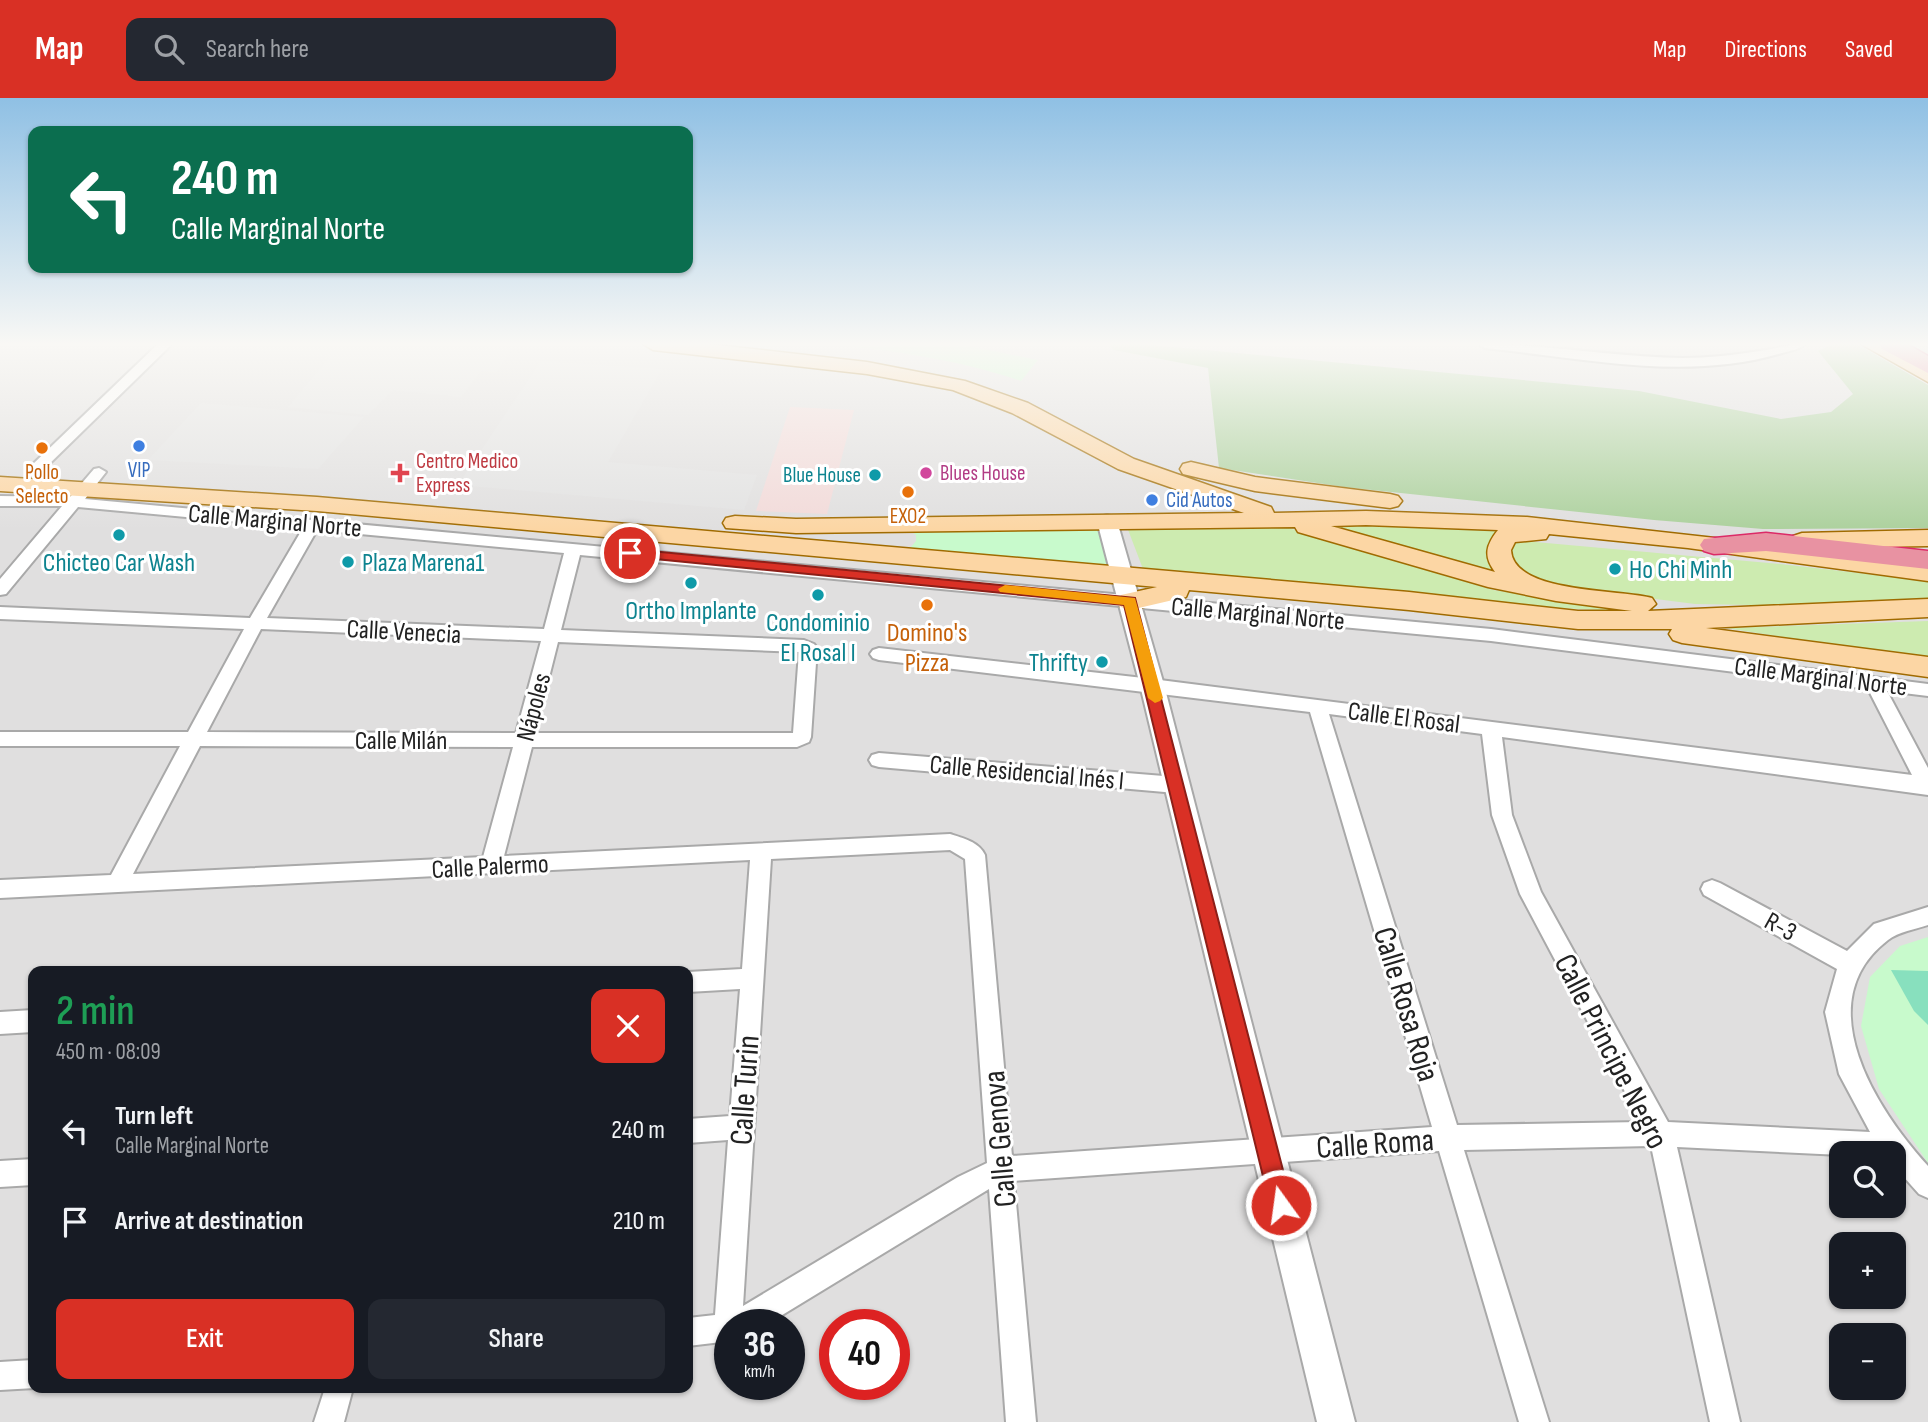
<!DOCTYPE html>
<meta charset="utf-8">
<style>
:root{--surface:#171b24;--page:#242831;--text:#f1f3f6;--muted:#9ea1a6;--accent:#d93025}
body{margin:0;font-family:"Sofia Sans Condensed",sans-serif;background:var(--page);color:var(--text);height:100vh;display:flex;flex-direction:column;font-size:26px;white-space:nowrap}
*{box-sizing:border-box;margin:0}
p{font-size:23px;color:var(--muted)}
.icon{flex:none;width:38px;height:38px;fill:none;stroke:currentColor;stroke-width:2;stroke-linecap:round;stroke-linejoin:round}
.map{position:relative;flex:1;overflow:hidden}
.details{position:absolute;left:28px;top:868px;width:665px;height:427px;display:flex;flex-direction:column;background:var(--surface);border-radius:14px;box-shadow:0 2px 5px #0004}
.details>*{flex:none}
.banner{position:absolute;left:28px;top:28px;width:665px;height:147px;border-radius:14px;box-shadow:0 2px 5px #0004;background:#0b6e4f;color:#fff;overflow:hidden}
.tools{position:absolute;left:1829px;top:1043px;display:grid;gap:14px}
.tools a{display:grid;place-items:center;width:77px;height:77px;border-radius:14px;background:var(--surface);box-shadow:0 2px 5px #0004;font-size:35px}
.speed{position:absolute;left:714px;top:1211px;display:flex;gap:14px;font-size:35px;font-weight:700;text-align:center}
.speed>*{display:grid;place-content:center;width:91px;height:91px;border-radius:50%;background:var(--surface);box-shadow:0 2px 5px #0004;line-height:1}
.speed small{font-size:18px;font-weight:400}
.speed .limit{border:10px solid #d22;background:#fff;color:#111}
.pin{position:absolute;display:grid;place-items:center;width:60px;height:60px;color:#fff;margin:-30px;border:4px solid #fff;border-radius:50%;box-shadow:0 2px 7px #0007}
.me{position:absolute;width:77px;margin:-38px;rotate:346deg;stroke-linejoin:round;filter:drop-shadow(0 0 5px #0008)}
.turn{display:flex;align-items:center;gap:24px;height:147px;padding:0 28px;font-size:32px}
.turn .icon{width:91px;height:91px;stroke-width:2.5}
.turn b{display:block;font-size:49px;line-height:60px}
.round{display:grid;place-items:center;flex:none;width:74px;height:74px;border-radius:14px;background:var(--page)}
.overview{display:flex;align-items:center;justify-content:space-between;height:119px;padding:0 28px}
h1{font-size:42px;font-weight:600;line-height:52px;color:#1e9e55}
.cta{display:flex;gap:14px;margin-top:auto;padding:14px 28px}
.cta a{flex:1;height:80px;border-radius:14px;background:var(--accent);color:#fff;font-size:28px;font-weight:600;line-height:80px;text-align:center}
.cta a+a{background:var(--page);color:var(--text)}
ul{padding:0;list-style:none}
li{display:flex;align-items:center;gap:21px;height:91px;padding:0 28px}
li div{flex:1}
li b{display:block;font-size:26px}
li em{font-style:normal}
header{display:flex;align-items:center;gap:42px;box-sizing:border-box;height:98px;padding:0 35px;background:var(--accent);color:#fff}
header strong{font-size:33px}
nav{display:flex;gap:38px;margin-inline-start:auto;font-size:24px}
.search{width:490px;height:63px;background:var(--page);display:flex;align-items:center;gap:18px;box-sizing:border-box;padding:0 24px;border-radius:14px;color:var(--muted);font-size:26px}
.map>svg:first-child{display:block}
.residential{fill:#e0dfdf;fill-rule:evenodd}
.commercial{fill:#f2dad9}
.grass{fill:#cdebb0}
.forest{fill:#add19e}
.park{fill:#c8facc}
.pitch{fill:#88e0be}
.parking{fill:#e2e2e2}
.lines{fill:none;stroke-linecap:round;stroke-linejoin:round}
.minor-casing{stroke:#a9a9a9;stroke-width:4}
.tertiary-casing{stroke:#a9a9a9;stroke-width:4}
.primary-casing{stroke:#a06b00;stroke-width:3}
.motorway-casing{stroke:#dc2a67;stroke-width:3}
.minor{fill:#fff;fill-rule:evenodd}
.tertiary{fill:#fff;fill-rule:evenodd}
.primary{fill:#fcd6a4;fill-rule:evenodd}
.motorway{fill:#e892a2;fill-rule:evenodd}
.route{fill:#d93025;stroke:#8d1f18;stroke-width:2}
.slow{fill:#f59e0b}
.shop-dot{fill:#3f7fe0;stroke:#fff;stroke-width:2.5}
.food-dot{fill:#e8710a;stroke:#fff;stroke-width:2.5}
.health-dot{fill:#e0444e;stroke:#fff;stroke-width:2.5}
.hotel-dot{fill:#d1479c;stroke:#fff;stroke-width:2.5}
.culture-dot{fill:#0f9aa8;stroke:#fff;stroke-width:2.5}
.labels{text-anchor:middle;stroke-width:6;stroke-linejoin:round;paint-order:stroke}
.far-health-label{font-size:21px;fill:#be3a42;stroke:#fff;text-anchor:start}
.far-shop-label{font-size:21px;fill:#366cbe;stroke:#fff}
.far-food-label{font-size:21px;fill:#c56008;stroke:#fff}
.far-hotel-label{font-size:21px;fill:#b23c85;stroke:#fff;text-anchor:start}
.far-culture-label{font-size:21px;fill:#0d838f;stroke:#fff;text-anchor:end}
.street-label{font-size:26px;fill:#222;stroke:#fff}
.culture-label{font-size:26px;fill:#0d838f;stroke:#fff}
.food-label{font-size:26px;fill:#c56008;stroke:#fff}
.near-street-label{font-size:32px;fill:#222;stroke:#fff}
</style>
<header>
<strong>Map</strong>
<div class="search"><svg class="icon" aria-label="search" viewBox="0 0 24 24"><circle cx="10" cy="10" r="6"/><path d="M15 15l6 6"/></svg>Search here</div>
<nav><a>Map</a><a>Directions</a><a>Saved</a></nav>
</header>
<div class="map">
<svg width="1928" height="1324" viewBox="0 0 1928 1324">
<rect width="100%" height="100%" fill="#f2efe9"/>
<!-- residential -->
<path class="residential" d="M0,246H1928V1324H0ZM33,873H688V1290H33ZM1841,1055H1894V1108H1841ZM1841,1146H1894V1199H1841ZM730,1227H789V1286H730ZM835,1227H894V1286H835ZM1841,1237H1894V1290H1841Z"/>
<!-- commercial -->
<path class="commercial" d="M790,309L854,312L827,416L756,413Z"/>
<!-- grass -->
<path class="grass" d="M1316,425H1406L1497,432C1482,451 1487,464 1503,480Z
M1275,426L1493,492L1652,515L1489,506L1143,471L1127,429Z
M1514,442L1780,466L1928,483V501L1807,508L1695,506L1545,487L1509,465Z
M1928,523V562L1726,530Z"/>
<!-- forest -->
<path class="forest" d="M1108,246H1141L1639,293L1781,321L1831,314L1853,296L1818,253L1832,246H1857L1928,287V430L1763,431L1654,422L1344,389L1219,370L1208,270L1114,252Z"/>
<!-- park -->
<path class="park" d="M831,246H958L1038,262L1021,283C960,262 895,253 831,246Z
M1099,428L1109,468L910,450L916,443V437L907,430Z
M1928,839V1065L1879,991L1861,928L1870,879L1900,848Z"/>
<!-- pitch -->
<path class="pitch" d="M1891,872L1928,873V927L1914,913Z"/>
<!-- parking -->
<path class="parking" d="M233,246H515L496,275L481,273L461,299L393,292L368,317L288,309L329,260L250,252L251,248Z
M541,263L662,271L608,364L757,377L744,412L458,387Z
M201,305L364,319L318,371L148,362Z"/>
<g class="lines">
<!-- minor casing -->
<g class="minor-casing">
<path id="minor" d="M158,246H172L43,372H33L31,369L33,366Z
M1479,246C1547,246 1615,259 1683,260C1709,260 1734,257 1759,253C1775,251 1789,246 1806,246C1800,251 1790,253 1782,255C1687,284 1581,260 1485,250Z
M99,370L106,374L85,401L1491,531L1928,586V598L1887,593L1928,670V697L1502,639L1512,717L1541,794L1668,1024L1870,1034L1839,976L1825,914L1837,871L1704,797L1701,791L1704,785L1712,782L1720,785L1847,853L1874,826L1928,809V827C1916,831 1898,834 1888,842C1807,904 1876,1011 1928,1068V1100L1919,1096L1894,1068V1055L1841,1057L1677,1049L1740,1324H1710L1651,1048L1464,1052L1549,1324H1519L1439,1053L1014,1083L1036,1324H1006L989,1091L774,1222L764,1227H730V1243L688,1248V1220L715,1217L728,1042L688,1045V1021L730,1018L740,891L688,894V874L742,871L750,762L0,800V782L111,777L180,648H0V634H188L244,531L0,521V509L250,520L303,430L78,409L6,496L0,497V481L62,408H0V398L70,399L94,371ZM317,432L564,455L544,531L267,520ZM580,457L1491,543L1868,591L1912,677L1152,581L879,550L873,552L870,556L873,560L879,562L1310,614L1432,1029L1012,1058L985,757C979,744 963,740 950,736L504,758L532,649H797L809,644L811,639L817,550L814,546L804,542L561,532ZM261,531L541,543L516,635L207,634ZM558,544L799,554L793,635H535ZM1329,616L1482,636L1492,717L1520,796L1641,1024L1457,1027ZM200,648L513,649L483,759L133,776ZM950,752L965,761L987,1065L958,1079L743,1208L771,761Z
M879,655L1176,679L1183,682L1186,687L1183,692L1176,695L879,669L872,667L869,662L872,657Z
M33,912V934L0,936V914Z
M33,1061V1087L0,1089V1063Z
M33,1262L35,1290L0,1292V1264Z
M325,1290H353L344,1324H314Z"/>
</g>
<!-- tertiary casing -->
<g class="tertiary-casing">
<path id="tertiary" d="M1107,417L1114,419L1117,423L1164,587L1355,1324H1317L1140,587L1097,423L1100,419Z"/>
</g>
<!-- primary casing -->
<g class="primary-casing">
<path id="primary" d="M643,246H709L867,264L965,283L1028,305L1134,361L1271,409L1274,415L1366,413L1527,419L1795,449L1790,443L1793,438L1802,435L1928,432V448L1807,450L1928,467V483L1688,450L1549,436L1546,441L1515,444L1511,452C1513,496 1620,491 1652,500L1656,506L1648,513L1928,501V519L1706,530L1928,559V579L1682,545L1673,542L1669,536L1672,531H1578L1409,512L1189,492L1186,499L1130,512L1121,509L1117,503L1121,497L1157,489L317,413L0,393V379L317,399L1409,494L1578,513H1632L1556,503L1488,489L1298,434L1295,429L796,435L726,430L723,425L726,420L735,418L796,421L1244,415L1118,371L1012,315L953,292L867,276L653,252ZM1366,427L1498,432C1486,447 1483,458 1495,474L1331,428Z
M1861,246H1886L1928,270V284Z
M1191,364L1255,379L1390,396L1398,398L1402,403L1398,408L1390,410L1255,393L1183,376L1180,371L1183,366Z"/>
</g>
<!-- motorway casing -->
<g class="motorway-casing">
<path id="motorway" d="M1879,246H1907L1928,258V275L1882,251Z
M1766,435L1928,453V471L1766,453L1714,456L1704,453L1700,447L1704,441Z"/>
</g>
<!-- minor -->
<use href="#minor" class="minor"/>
<!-- tertiary -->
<use href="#tertiary" class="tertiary"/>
<!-- primary -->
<use href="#primary" class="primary"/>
<!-- motorway -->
<use href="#motorway" class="motorway"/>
</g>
<!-- sky -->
<linearGradient id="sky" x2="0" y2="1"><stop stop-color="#8fc0e4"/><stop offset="0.57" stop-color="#f9f8f5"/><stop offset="1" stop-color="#f9f8f5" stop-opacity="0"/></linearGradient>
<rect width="1928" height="432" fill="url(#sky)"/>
<!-- route -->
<path class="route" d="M630,451L1135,500L1292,1107L1288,1115L1281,1118L1273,1115L1270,1107L1124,507L625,458V452Z"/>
<!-- slow -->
<path class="slow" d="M1005,487L1135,500L1163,600L1160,603L1155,605L1148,600L1124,507L1000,494L998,491Z"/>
<!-- markers -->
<g class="shop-dot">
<circle cx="139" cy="348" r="7"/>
<circle cx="1152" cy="402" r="7"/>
</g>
<g class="food-dot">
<circle cx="42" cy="350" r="7"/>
<circle cx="908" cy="394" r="7"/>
<circle cx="927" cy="507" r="7"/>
</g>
<path class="health-dot" d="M396.5 364.5h7v7h7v7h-7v7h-7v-7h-7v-7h7z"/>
<circle class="hotel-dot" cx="926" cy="375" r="7"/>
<g class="culture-dot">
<circle cx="875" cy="377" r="7"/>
<circle cx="119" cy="437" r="7"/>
<circle cx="348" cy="464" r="7"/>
<circle cx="1615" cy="471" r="7"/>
<circle cx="691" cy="485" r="7"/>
<circle cx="818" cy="497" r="7"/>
<circle cx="1102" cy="564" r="7"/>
</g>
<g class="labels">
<!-- far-health labels -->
<g class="far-health-label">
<text x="416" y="370">Centro Medico<tspan x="416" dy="24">Express</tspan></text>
</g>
<!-- far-shop labels -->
<g class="far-shop-label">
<text x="139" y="379">VIP</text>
<text x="1166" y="409" text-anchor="start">Cid Autos</text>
</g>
<!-- far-food labels -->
<g class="far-food-label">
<text x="42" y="381">Pollo<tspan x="42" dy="24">Selecto</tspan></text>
<text x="908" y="425">EXO2</text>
</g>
<!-- far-hotel labels -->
<g class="far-hotel-label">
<text x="940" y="382">Blues House</text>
</g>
<!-- far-culture labels -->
<g class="far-culture-label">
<text x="861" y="384">Blue House</text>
</g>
<!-- street labels -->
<g class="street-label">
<text transform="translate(275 422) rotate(5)" y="9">Calle Marginal Norte</text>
<text transform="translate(1258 515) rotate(5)" y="9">Calle Marginal Norte</text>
<text transform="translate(404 533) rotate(3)" y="9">Calle Venecia</text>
<text transform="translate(1821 578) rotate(7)" y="9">Calle Marginal Norte</text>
<text transform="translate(533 609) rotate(-75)" y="9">Nápoles</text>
<text transform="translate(1404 619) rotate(7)" y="9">Calle El Rosal</text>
<text x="401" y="651">Calle Milán</text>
<text transform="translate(1027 674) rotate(5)" y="9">Calle Residencial Inés I</text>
<text transform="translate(490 768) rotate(-3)" y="9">Calle Palermo</text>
<text transform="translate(1781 828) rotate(29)" y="9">R-3</text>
</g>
<!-- culture labels -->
<g class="culture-label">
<text x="119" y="473">Chicteo Car Wash</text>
<text x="362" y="473" text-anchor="start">Plaza Marena1</text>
<text x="1629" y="480" text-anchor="start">Ho Chi Minh</text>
<text x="691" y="521">Ortho Implante</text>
<text x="818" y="533">Condominio<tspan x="818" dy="30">El Rosal I</tspan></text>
<text x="1088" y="573" text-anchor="end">Thrifty</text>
</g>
<!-- food labels -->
<g class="food-label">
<text x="927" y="543">Domino's<tspan x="927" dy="30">Pizza</tspan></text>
</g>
<!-- near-street labels -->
<g class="near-street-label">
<text transform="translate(1407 906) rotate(73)" y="11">Calle Rosa Roja</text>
<text transform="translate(1612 953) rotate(63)" y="11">Calle Principe Negro</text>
<text transform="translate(744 992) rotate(-86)" y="11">Calle Turin</text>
<text transform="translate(999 1041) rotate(-95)" y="11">Calle Genova</text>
<text transform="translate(1375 1045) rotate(-4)" y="11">Calle Roma</text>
</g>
</g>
</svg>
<div class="tools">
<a><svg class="icon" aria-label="search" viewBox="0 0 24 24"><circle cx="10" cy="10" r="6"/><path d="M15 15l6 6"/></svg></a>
<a>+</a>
<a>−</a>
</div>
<div class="speed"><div>36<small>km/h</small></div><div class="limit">40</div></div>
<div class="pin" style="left:630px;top:455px;background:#d93025"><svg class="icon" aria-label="arrive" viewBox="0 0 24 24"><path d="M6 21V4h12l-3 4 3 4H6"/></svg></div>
<svg class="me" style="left:1281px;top:1107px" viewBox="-20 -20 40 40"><circle r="17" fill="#d93025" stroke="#fff" stroke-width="3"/><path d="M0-11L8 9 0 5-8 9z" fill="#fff"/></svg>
<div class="banner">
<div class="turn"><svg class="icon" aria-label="left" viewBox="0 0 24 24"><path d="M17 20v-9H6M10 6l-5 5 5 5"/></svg><div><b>240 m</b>Calle Marginal Norte</div></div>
</div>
<section class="details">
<div class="overview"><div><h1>2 min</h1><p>450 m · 08:09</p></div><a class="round" style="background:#d93025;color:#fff"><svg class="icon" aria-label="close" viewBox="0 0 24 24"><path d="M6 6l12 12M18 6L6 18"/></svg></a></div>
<ul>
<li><svg class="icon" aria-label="left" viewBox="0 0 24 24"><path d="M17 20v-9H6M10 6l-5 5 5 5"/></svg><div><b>Turn left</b><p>Calle Marginal Norte</p></div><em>240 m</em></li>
<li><svg class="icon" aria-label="arrive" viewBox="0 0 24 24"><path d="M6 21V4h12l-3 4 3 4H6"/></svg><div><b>Arrive at destination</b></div><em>210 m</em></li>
</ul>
<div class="cta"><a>Exit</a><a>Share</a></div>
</section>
</div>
